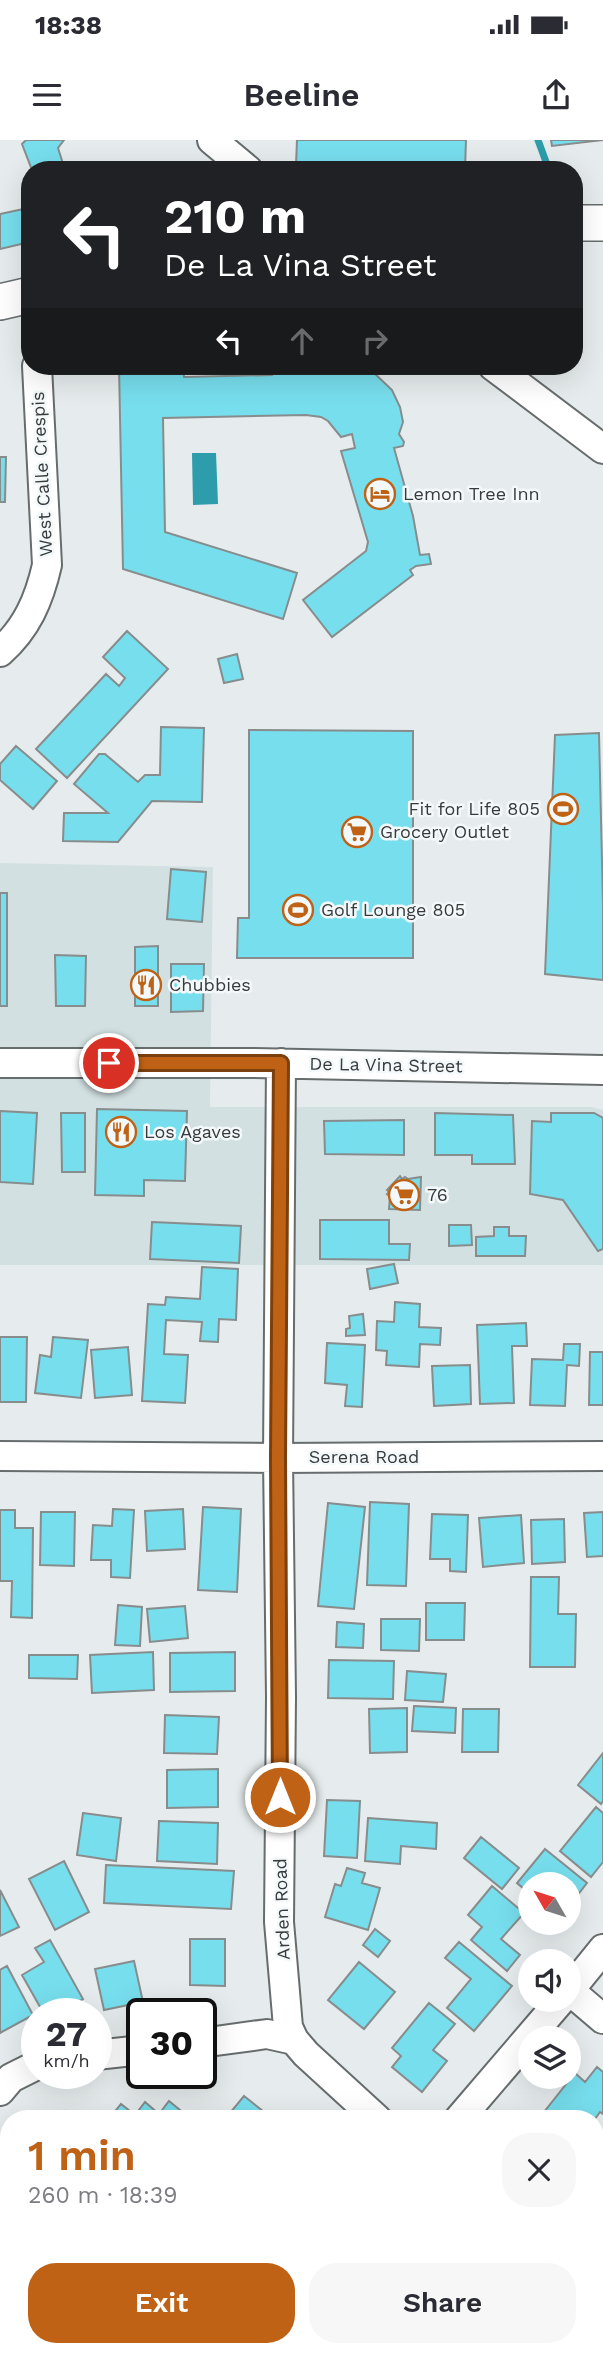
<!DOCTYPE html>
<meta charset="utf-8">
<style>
:root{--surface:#fff;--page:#f7f7f7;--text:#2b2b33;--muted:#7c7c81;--accent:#bf6216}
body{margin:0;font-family:"Work Sans",sans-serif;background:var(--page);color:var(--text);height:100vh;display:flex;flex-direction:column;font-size:26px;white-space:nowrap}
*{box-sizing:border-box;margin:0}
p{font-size:23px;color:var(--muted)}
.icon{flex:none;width:38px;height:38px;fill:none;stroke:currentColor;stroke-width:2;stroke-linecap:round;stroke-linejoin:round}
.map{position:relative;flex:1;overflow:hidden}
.drawer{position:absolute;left:0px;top:1970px;width:604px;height:247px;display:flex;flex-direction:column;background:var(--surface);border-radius:28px 28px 0 0;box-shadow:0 7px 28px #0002}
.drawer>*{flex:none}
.guide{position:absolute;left:21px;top:21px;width:562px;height:214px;border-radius:28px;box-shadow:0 7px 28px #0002;background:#202124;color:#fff;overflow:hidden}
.needle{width:46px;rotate:309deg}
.controls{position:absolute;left:518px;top:1732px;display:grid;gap:14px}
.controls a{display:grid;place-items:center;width:63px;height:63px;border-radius:50%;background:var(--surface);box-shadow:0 7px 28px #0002;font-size:35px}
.speed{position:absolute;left:21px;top:1858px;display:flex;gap:14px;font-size:35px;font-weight:700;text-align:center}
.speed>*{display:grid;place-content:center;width:91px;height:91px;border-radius:50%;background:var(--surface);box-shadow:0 7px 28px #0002;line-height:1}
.speed small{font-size:18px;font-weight:400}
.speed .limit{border:4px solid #111;border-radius:10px;background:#fff;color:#111}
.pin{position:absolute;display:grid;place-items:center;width:60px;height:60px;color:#fff;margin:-30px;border:4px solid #fff;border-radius:50%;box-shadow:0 2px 7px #0007}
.me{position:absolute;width:77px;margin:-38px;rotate:0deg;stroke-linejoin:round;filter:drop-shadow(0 0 5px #0008)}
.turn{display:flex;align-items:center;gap:24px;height:147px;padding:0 28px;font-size:32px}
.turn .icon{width:91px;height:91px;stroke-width:2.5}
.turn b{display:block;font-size:49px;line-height:60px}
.lanes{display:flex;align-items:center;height:66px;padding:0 28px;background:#0003;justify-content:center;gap:35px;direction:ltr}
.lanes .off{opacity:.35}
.round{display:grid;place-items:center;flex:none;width:74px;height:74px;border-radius:28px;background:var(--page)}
.overview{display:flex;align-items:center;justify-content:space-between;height:119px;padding:0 28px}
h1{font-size:42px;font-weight:600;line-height:52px;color:var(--accent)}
.primary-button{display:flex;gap:14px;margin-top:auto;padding:14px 28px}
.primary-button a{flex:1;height:80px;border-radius:28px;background:var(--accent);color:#fff;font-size:28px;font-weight:600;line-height:80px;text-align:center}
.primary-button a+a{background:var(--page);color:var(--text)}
.status{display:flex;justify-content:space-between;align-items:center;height:49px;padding:0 35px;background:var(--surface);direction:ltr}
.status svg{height:19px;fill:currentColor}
header{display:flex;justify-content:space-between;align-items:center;height:91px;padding:0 28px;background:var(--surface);font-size:32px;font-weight:600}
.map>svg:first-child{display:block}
.built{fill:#d2e0e2}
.water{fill:#2d9dab}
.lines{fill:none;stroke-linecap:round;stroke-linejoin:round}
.stream{stroke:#2d9dab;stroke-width:7}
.building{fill:#77deed;stroke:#878d8d;stroke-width:2}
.minor-casing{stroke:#676c6d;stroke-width:32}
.major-casing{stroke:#676c6d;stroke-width:38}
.minor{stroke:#fff;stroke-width:28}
.major{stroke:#fff;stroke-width:35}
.route-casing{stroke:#7c400e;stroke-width:18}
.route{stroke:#bf6216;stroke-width:12}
.labels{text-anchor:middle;stroke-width:5;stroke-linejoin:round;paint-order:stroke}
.street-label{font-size:18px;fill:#383a3b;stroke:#f3f9fa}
.poi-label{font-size:18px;fill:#383a3b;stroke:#f3f9fa;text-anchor:start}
</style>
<div class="status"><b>18:38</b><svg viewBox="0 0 49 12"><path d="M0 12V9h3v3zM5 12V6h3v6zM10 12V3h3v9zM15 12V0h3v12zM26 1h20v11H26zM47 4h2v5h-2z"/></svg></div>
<header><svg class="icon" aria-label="menu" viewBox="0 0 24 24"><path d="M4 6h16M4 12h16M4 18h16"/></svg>Beeline<svg class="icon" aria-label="share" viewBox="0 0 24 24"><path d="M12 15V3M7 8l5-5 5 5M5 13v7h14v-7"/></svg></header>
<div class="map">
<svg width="603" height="2216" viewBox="0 0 603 2216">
<rect width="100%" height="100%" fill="#e6eced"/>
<!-- built -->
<path class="built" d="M0,723L213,727L210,967H592L603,970V1125H0Z"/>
<!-- water -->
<path class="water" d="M192,313H216L218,364L193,365Z"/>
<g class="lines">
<!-- stream -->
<path class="stream" d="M538,0L549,30"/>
</g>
<!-- building -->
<path class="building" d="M26,0H64L58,8L65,30H32L22,4Z
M297,0H466L465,30H407L296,25Z
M551,0H603L552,6Z
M28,68L30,102L0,109V74Z
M119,226H183L184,237L272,235V231L309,229V226H371V230L392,250L400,267L403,282L399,294L404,302L403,306L394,308L413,376L420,415L429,414L431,424L416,426L410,430L413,435L332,497L303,460L366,411L368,402L341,311L355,308L352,294L341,297L328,281L321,277L306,275L163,278L165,392L297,433L283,479L123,429Z
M0,317H6L5,362H0Z
M127,491L168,529L67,638L36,609L106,534L119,546L125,538L103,517Z
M237,514L243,539L224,543L218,519Z
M161,587L204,588L202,662L152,661L118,702L63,701L64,673H108L74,644L99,614H105L138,642L145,635H160Z
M249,590L413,591V818H237L238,778H249Z
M599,593L603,763V840L545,834L555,595Z
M16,606L57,641L33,669L0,640V624Z
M171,729L206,732L202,782L167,779Z
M0,753H7V866H0Z
M158,806V866H135V807Z
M55,815L86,816L85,866H56Z
M171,824H204L203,871L171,872Z
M97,969L187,971L185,1041L144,1040V1056L95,1055Z
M0,971L37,973L33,1044L0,1042Z
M61,973H85V1032H62Z
M435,973L513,975L515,1024H472V1015H435Z
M551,973H594L603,978V1109L598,1111L563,1060L530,1054L532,981L551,982Z
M404,980V1015L325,1014L324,981Z
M400,1036L402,1039L405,1037L408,1039L421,1037L420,1070L389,1069L390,1057L387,1054L389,1052L387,1050Z
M320,1080H389V1104H410L409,1120L320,1119Z
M152,1082L241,1086L239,1123L150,1119Z
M449,1085H471L472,1105L449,1106Z
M494,1087H509V1096H526L525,1116H476V1097L494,1096Z
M394,1124L398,1143L370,1149L367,1129Z
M202,1127L238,1129L236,1180L219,1179L218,1202L200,1201L202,1182L166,1180L164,1214L188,1215L185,1263L142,1261L148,1164L165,1165L166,1157L200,1159Z
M395,1162L420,1164L419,1187L441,1188L440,1205L420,1204L419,1227L386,1225L387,1211L376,1210L377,1181L394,1182Z
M363,1174L365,1195L346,1196V1189L350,1188L349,1176Z
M526,1183L527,1206H512L514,1263L480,1264L477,1185Z
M0,1197H27L26,1262H0Z
M53,1197L88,1200L81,1258L35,1253L40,1215L51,1217Z
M327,1203L365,1205L362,1267L345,1266L347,1245L325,1243Z
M564,1204H580L579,1226L567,1225L565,1266L530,1265L532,1219L563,1220Z
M128,1207L132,1255L95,1258L91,1210Z
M590,1212H603V1265H589Z
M470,1225L471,1264L434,1266L432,1226Z
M370,1362L409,1364L406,1446L367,1445Z
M328,1363L365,1367L354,1469L318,1466Z
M203,1367L241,1369L237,1452L198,1450Z
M113,1369L134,1370L130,1438L111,1437V1420H91L93,1385L112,1386Z
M183,1369L185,1409L147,1411L145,1371Z
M0,1370H15V1388H33L32,1478L11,1477L12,1441H0Z
M41,1372H75L74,1426L40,1425Z
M603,1372V1416L587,1417L584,1373Z
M432,1374L468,1375L466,1432L450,1431V1419H430Z
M521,1375L524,1423L483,1427L479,1378Z
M564,1379L565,1422L532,1424L531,1380Z
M531,1437H559L558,1474H576L575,1527H530Z
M426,1463H465L464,1500H426Z
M118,1465L142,1467L140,1506L115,1505Z
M185,1466L188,1498L150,1502L147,1469Z
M381,1479H420L419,1511L381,1510Z
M337,1482L364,1484L363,1508L336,1507Z
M153,1512L154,1550L92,1553L90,1515Z
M235,1512V1551L170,1552V1513Z
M29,1515H78L77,1539L29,1538Z
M329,1520L394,1521L393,1559L328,1558Z
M407,1531L446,1534L443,1562L405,1560Z
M414,1566L456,1568L455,1593L412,1591Z
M407,1568V1612L370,1613L369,1569Z
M463,1569H499L498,1612H462Z
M165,1575L219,1577L217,1614L164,1613Z
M603,1613V1661L601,1664L578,1645Z
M218,1629V1667L167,1668V1630Z
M327,1660L360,1661L357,1718L324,1716Z
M596,1667L603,1673V1722L591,1737L560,1711Z
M83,1673L121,1678L116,1721L77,1715Z
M368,1678L437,1683L436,1709L401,1706L400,1724L365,1721Z
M159,1681L218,1683L217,1724L157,1721Z
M481,1697L519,1728L502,1749L464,1718Z
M545,1709L587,1743L569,1766V1745H530V1754L517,1743Z
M64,1721L89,1772L55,1790L29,1739Z
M106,1725L234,1731L231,1769L104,1763Z
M347,1728L365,1733L362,1743L380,1748L368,1790L325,1777L335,1744L341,1746Z
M492,1746L524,1773L501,1799L520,1815L507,1831L471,1800L482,1787L468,1775Z
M0,1750L19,1787L0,1796Z
M375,1789L390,1801L378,1817L363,1805Z
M190,1799H225V1846L190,1845Z
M50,1800L83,1859L56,1874H44L22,1835L44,1822L35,1808Z
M459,1802L512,1846L474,1891L447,1868L471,1839L445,1818Z
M134,1821L143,1862L104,1870L95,1829Z
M359,1822L395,1852L364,1889L328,1860Z
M7,1826L33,1875L0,1893V1830Z
M429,1863L455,1884L433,1910L447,1921L422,1952L392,1927L401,1916L392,1908Z
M597,1927L603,1932V1974L600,1972L595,1979H553L544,1972L575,1933L585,1942Z
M244,1956L273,1979H225Z
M169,1961L186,1975L183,1979H109L121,1964L135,1975L145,1962L159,1974Z
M66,1971L76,1979H59Z
M3,2052L9,2057V2109L0,2102V2056Z
M0,2117L9,2124V2151L0,2162Z
M595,2191L603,2195V2216H566L550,2208H595Z
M127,2208H130L139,2216H121Z
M153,2208H198L192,2216H163Z"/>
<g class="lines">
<!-- minor casing -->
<g class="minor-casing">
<path id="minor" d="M212,0L248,30
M493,226L603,309
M0,512C27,488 39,460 47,425L37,226
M0,923H250L603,930
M281,923L278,1318L281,1557L279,1782L288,1887L294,1900
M0,1316L278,1318L603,1316
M569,1850L603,1879
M569,1851L603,1809
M201,1903L267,1894L294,1900L306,1914L377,1979
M96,1915L142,1910
M0,1951L11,1938L37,1925
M459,1979L561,1860
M379,2208L391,2216
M269,2216L275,2208"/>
</g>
<!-- major casing -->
<g class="major-casing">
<path id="major" d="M574,83H603
M0,162L30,155"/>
</g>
<!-- minor -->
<use href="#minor" class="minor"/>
<!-- major -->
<use href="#major" class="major"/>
</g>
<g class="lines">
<!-- route casing -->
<g class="route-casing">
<path id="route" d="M109,923H281L278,1318L280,1657"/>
</g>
<!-- route -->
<use href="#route" class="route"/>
</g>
<!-- icons -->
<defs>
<g id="hotel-ring" transform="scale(1.575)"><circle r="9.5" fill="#f3f9fa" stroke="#bf6216" stroke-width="1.5"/><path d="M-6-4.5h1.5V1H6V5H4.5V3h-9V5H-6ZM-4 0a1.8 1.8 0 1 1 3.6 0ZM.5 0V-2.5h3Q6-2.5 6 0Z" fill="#bf6216"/></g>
<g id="stadium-ring" transform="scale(1.575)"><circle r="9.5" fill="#f3f9fa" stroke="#bf6216" stroke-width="1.5"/><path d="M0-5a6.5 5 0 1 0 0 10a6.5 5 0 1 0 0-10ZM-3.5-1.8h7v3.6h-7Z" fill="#bf6216"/></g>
<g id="supermarket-ring" transform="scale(1.575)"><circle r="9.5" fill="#f3f9fa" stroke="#bf6216" stroke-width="1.5"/><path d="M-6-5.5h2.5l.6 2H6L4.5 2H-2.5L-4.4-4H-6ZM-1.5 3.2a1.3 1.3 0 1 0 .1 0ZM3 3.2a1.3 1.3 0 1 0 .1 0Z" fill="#bf6216"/></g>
<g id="restaurant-ring" transform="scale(1.575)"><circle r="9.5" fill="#f3f9fa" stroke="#bf6216" stroke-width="1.5"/><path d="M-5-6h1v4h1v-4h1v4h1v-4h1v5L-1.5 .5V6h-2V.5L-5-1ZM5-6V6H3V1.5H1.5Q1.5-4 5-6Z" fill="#bf6216"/></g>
</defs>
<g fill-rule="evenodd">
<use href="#hotel-ring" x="380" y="354"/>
<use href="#stadium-ring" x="563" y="669"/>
<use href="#supermarket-ring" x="357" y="692"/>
<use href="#stadium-ring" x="298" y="770"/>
<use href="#restaurant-ring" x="146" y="845"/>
<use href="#restaurant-ring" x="121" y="992"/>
<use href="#supermarket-ring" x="404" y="1055"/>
</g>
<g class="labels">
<!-- street labels -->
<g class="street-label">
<text transform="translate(42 334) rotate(-93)" y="6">West Calle Crespis</text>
<text transform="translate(386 925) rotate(1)" y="6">De La Vina Street</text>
<text x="364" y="1323">Serena Road</text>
<text transform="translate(282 1769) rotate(-92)" y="6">Arden Road</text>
</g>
<!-- poi labels -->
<g class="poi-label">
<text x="403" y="360">Lemon Tree Inn</text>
<text x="540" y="675" text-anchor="end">Fit for Life 805</text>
<text x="380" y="698">Grocery Outlet</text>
<text x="321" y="776">Golf Lounge 805</text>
<text x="169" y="851">Chubbies</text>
<text x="144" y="998">Los Agaves</text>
<text x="427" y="1061">76</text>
</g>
</g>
</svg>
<div class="controls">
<a><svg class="needle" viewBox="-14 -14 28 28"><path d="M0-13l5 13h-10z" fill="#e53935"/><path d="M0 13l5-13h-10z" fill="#7c7c81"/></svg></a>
<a><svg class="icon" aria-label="sound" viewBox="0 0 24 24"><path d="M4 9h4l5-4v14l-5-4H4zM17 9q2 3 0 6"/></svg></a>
<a><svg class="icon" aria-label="layers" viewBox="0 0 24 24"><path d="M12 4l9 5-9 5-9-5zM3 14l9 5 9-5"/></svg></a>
</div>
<div class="speed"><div>27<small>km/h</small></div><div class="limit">30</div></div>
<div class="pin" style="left:109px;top:923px;background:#d93025"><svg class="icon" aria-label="arrive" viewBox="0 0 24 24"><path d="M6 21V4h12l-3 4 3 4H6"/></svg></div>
<svg class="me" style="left:280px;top:1657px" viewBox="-20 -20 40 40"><circle r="17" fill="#bf6216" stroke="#fff" stroke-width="3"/><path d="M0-11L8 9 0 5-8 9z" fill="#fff"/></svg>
<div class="guide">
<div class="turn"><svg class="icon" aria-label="left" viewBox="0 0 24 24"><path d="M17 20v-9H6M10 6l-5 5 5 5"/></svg><div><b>210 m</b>De La Vina Street</div></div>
<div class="lanes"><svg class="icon" aria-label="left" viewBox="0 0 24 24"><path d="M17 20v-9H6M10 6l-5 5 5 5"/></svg><svg class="icon off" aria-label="ahead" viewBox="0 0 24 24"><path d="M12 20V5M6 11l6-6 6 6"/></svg><svg class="icon off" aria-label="right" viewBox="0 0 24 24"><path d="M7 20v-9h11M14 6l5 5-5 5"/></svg></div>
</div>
<section class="drawer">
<div class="overview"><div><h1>1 min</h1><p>260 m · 18:39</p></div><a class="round"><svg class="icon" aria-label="close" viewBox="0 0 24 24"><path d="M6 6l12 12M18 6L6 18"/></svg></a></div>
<div class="primary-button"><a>Exit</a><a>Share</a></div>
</section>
</div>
